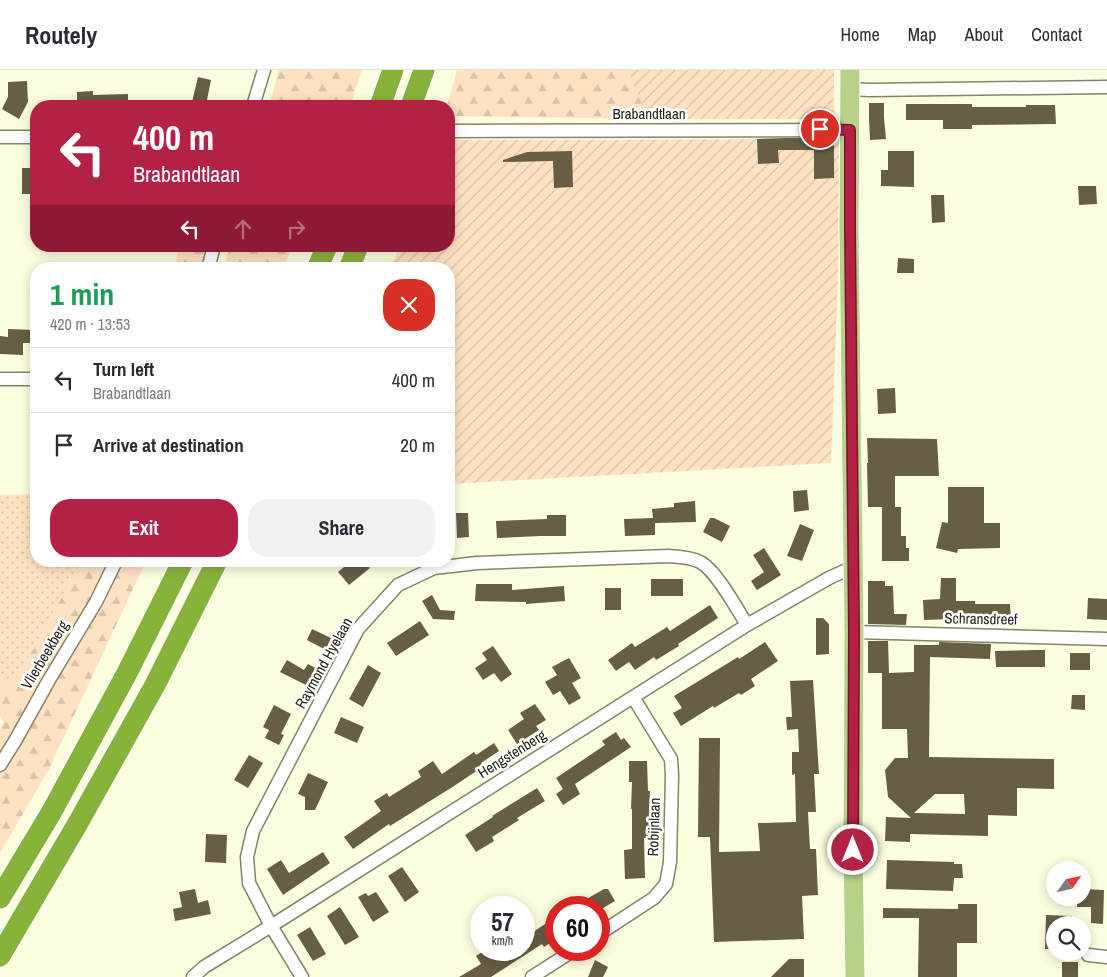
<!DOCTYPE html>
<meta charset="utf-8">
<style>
:root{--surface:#fff;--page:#f2f2f3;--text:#2b2b33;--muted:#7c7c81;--line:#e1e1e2;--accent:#b32144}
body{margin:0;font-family:"Archivo Narrow",sans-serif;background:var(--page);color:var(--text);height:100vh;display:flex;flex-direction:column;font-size:19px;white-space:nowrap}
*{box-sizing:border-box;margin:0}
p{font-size:16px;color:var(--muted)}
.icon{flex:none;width:28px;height:28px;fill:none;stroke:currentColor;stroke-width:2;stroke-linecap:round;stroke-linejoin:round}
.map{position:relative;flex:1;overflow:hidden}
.details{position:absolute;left:30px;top:192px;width:425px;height:305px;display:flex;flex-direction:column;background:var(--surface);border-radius:20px;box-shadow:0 2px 12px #0003}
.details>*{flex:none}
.guide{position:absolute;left:30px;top:30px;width:425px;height:152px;border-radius:20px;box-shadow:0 2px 12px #0003;background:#b32144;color:#fff;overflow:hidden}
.needle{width:32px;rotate:56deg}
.fabs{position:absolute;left:1046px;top:791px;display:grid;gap:10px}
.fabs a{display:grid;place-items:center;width:45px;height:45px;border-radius:50%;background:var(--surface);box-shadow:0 2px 12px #0003;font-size:25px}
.speed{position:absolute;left:470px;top:826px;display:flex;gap:10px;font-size:25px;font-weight:700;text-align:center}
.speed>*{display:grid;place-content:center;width:65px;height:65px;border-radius:50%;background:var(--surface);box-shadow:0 2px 12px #0003;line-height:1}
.speed small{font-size:12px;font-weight:400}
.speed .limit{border:8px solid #d22;background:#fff;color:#111}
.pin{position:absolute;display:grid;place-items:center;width:42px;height:42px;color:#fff;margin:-21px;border:2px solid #fff;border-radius:50%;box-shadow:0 1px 5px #0007}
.me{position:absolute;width:55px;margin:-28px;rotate:0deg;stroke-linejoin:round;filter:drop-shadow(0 0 4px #0008)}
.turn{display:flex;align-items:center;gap:18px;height:105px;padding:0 20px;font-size:22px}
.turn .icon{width:65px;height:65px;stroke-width:2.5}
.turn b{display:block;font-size:35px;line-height:42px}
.lanes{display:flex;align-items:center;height:48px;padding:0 20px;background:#0003;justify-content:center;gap:25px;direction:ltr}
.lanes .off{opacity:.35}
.round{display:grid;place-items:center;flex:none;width:52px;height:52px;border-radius:20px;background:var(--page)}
.overview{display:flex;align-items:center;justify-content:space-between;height:85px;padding:0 20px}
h1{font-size:30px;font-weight:700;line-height:38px;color:#1e9e55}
.primary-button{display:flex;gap:10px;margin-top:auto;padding:10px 20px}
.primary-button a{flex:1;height:58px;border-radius:20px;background:var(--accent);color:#fff;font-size:20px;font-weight:700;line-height:58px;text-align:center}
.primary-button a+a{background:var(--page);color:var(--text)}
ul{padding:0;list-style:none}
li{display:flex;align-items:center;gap:15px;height:65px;padding:0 20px;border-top:1px solid var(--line)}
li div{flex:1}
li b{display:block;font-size:19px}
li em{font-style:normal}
header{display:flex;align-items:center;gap:30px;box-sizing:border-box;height:70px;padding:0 25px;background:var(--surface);border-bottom:1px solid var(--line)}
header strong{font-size:24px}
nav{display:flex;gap:28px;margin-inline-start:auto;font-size:18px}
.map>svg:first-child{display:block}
.grass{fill:url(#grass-dots)}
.forest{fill:url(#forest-firs)}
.garden{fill:url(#garden-furrows)}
.building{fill:#675e44;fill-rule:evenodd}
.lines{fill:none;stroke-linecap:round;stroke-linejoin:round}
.minor-casing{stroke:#848469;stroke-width:15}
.primary-casing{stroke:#fff;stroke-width:21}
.motorway-casing{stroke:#fff;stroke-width:24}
.minor{stroke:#fff;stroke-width:12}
.primary{stroke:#b7d189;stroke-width:19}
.motorway{stroke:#87b33b;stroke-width:21}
.route-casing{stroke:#74152c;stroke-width:12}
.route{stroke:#b32144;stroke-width:9}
.labels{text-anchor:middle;stroke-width:5;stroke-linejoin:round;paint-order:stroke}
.street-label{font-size:15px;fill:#242419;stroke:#fff}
</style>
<header>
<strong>Routely</strong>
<nav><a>Home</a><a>Map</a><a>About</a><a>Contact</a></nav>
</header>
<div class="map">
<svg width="1107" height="907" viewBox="0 0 1107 907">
<defs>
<pattern id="grass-dots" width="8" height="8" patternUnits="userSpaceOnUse" patternTransform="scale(1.25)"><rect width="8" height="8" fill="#ffe2c2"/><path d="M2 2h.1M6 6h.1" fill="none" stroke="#dac2a6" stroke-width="1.8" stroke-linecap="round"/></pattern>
<pattern id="forest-firs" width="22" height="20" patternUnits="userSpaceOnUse" patternTransform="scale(1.25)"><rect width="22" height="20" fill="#ffe2c2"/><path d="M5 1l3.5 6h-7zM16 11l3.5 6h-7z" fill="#dac2a6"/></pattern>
<pattern id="garden-furrows" width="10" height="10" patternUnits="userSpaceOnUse" patternTransform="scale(1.25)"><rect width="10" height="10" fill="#ffe2c2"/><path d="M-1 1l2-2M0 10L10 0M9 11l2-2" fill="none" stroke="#dac2a6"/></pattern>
</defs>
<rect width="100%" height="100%" fill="#fdfedf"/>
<!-- grass -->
<path class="grass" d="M36,424V491H82L16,610L0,608V425Z"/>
<!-- forest -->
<path class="forest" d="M279,0H362L350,36H269Z
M457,0H627L649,49L449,46V36H447Z
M180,176H207L201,199H174Z
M230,176H293L282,199H224Z
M82,491H146L49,699L0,783V658L4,652L0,646V608L16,610Z"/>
<!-- garden -->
<path class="garden" d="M627,0H834V49H649Z
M843,69L831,393L449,414V199H390L400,176H449V70Z"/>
<!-- building -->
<path class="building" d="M198,7L211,10L206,35L192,32Z
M27,11L28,32L19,49L2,39L8,27V12Z
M93,21V25L128,24V36H77V22Z
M869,33H884V48L886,69L870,70L869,49Z
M906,34H972V37H1026V35H1055L1056,54L972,55V59H943V50H906Z
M787,68H834V108L814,109V80H778L779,93L758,94L757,69Z
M572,81L573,117L554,118L553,91L503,92V90L527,82Z
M888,81H914V117L881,116V100H888Z
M22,98H33V124H22Z
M1078,116H1096L1097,134L1079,135Z
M931,125H944L945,152L932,153Z
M898,188L914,189V203H897Z
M8,259L34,260V273H23V285L0,284V266L8,267Z
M895,318L896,343L878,344L877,319Z
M867,368L937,369L939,406H895V437H901V466H906V478H909V491H882V437H868L867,393H868Z
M948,417H984V453H1000V478L958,479L957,483L936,478L942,452L948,453Z
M807,420L809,440L794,442L793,421Z
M695,431L696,452L655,453V465L625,466L624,449L653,448L652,439L674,437V433Z
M456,443H468L469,467L457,468Z
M547,445H566V466H540L497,468L496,451L547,449Z
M710,448H714L730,456L722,472L703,462Z
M800,454L814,460L802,491L787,486Z
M764,478L781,505L757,520L751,511L764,502L753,485Z
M351,491H364L370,498L349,515L338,502Z
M941,508H956V531H975V534H1010L1011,551L950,552V549L924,550L923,530L940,529Z
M651,509H683V526H651Z
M868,511H885V516H893L894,544H907L906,555L868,554Z
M476,514H512V520L564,516L565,531L526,534V532L475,531Z
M605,518H621V540H605Z
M432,525L440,540L455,541L454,550L433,549L422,531Z
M1088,528L1107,529V550L1087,549Z
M710,535L718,548L678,574L679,576L656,590L654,587L635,600L629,592L616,601L608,590L632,573L635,577L667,557L670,561Z
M816,548H823L829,554V584L816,585Z
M420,551L429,565L396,586L387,573Z
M312,559L331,568L326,580L307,570Z
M868,571H888L889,603L914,602V575H939V572L991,574L990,589L930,587L929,687L1054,689V719L1017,718V746L988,745V766L910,764V772L885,771L886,747L911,748L888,727L885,700L895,688H908L907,659H882V603H888H868ZM935,724H964L965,744L914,743Z
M765,572L778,591L751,609L755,616L741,625L739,623L714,638L713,636L681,656L673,643L682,638L674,626L738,587L739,589Z
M493,576L512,604L501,612L494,603L483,610L475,598L487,590L482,583Z
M1036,580H1045V597H996L995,581Z
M1070,583H1090V600H1070Z
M569,588L581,608L572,613L581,628L569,635L560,621L553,625L545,612L557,605L552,597Z
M287,590L304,600L308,594L317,599L308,616L280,602Z
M368,595L381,603L363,637L349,629Z
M813,610L819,704H814L816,742H808L810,779H816L818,825L802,826L804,869L714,872L710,767H698L699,668H720L719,782L760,781L758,753L796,752L795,704L792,705V682H799L798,659L787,660L786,647H792L790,611Z
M1072,625H1085V640L1071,639Z
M535,634L546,650L536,656L539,660L517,674L508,660L524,649L520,643Z
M274,635L291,644L281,664L284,665L279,675L265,668L269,660L263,657Z
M341,647L364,657L357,673L334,663Z
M616,662L621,670L624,668L631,677L575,714L580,724L563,735L556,724L563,719L556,708L605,675L602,671Z
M494,673L499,681L481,693L484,696L454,716L390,756L389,754L353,779L344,767L381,741L374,731L387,723L389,727L421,707L418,701L433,691L442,704L474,682L476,685Z
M249,685L263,693L248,718L234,710Z
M629,691H647L648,721H650L648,768H644L645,808L625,809L624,780L632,779V739H631L632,712H629Z
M308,703L328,712L315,740H305V727L298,724Z
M537,718L545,731L517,748L519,750L492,767L494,771L476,782L465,765L493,747L492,746Z
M206,764L227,765L226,793L205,792Z
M323,782L330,793L283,825L267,799L281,790L289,803Z
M887,790L954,792V794H962L963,808H954L953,821L886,819Z
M402,797L419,822L405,832L388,806Z
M195,819L198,833L208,830L211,844L175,851L173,839L182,837L179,822Z
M604,819H608L615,831L603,838H571Z
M1082,819L1104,820L1103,854L1091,853V837H1077V828H1082Z
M376,822L389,842L373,852L358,827L366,823L368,826Z
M958,834H977V873H957V907H918L919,848H883V838L958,839Z
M340,837L359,867L345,875L327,846Z
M1046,845L1072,846V855H1055V879H1045Z
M551,850L556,858V869L544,877L542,874L491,907H459L481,894L476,886L485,880H524V868Z
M310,857L326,884L313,891L297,865Z
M789,889H804V907H771Z
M595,890L608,897L603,907H588Z
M1062,892H1078V907H1062Z"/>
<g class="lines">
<!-- minor casing -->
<g class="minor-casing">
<path id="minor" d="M850,19L869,20L1107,17
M253,36L264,0
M449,61L850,60
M0,67H36
M208,199L214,176
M0,309H36
M854,562L1107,569
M0,695L15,671L49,610L96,532L116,491
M599,864L654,828L666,814L670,792L672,705L671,689L663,676L633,627
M1088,885L1107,887
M193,907L204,897L271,856L747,555L829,508L853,497
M302,907L271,856L249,813L247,787L253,761L358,559L398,515L434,498L477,493L669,486C679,487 691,487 700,492C716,500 737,539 747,555
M532,907L574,880"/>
</g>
<!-- primary casing -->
<g class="primary-casing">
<path id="primary" d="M850,0L849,158L854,562L853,780L855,907"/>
</g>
<!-- motorway casing -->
<g class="motorway-casing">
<path id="motorway" d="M380,36L393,0
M411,36L424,0
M317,199L327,176
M349,199L358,176
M0,828L51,743L127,603L183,491
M0,886L78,753L155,615L217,491"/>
</g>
<!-- minor -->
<use href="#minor" class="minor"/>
<!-- primary -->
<use href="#primary" class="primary"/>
<!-- motorway -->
<use href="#motorway" class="motorway"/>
</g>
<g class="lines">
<!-- route casing -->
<g class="route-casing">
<path id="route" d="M820,59L850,60V158L854,562L853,780"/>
</g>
<!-- route -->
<use href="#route" class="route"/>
</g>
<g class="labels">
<!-- street labels -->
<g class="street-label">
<text x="649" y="49">Brabandtlaan</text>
<text transform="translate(981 549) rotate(1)" y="5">Schransdreef</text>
<text transform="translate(45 585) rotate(-59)" y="5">Vlierbeekberg</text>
<text transform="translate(324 593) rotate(-61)" y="5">Raymond Hyelaan</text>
<text transform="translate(512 684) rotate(-32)" y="5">Hengstenberg</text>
<text transform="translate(654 757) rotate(-88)" y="5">Robijnlaan</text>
</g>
</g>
</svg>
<div class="fabs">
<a><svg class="needle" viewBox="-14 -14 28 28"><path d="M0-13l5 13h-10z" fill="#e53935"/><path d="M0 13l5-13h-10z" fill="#7c7c81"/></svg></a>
<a><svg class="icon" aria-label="search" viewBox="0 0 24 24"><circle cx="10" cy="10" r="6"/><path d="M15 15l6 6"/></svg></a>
</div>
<div class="speed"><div>57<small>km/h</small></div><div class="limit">60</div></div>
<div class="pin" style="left:820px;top:59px;background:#d93025"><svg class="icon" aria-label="arrive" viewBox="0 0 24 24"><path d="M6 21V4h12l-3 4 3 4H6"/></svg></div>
<svg class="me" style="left:853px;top:780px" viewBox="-20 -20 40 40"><circle r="17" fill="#b32144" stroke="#fff" stroke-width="3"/><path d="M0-11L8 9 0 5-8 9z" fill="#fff"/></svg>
<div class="guide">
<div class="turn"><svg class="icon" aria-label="left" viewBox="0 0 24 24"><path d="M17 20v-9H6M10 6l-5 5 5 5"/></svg><div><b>400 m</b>Brabandtlaan</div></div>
<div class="lanes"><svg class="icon" aria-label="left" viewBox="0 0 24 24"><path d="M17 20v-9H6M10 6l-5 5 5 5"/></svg><svg class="icon off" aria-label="ahead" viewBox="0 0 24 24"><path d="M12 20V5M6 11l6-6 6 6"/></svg><svg class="icon off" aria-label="right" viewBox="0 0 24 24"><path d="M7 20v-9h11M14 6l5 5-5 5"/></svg></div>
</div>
<section class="details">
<div class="overview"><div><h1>1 min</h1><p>420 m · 13:53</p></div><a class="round" style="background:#d93025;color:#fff"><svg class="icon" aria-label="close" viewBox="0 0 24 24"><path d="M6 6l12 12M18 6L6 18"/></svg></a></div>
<ul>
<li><svg class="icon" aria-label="left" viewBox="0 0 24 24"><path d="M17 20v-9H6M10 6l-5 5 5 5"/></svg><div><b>Turn left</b><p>Brabandtlaan</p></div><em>400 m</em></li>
<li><svg class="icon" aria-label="arrive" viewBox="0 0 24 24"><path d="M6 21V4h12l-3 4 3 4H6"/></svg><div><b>Arrive at destination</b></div><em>20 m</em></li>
</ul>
<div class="primary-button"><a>Exit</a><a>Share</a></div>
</section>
</div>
